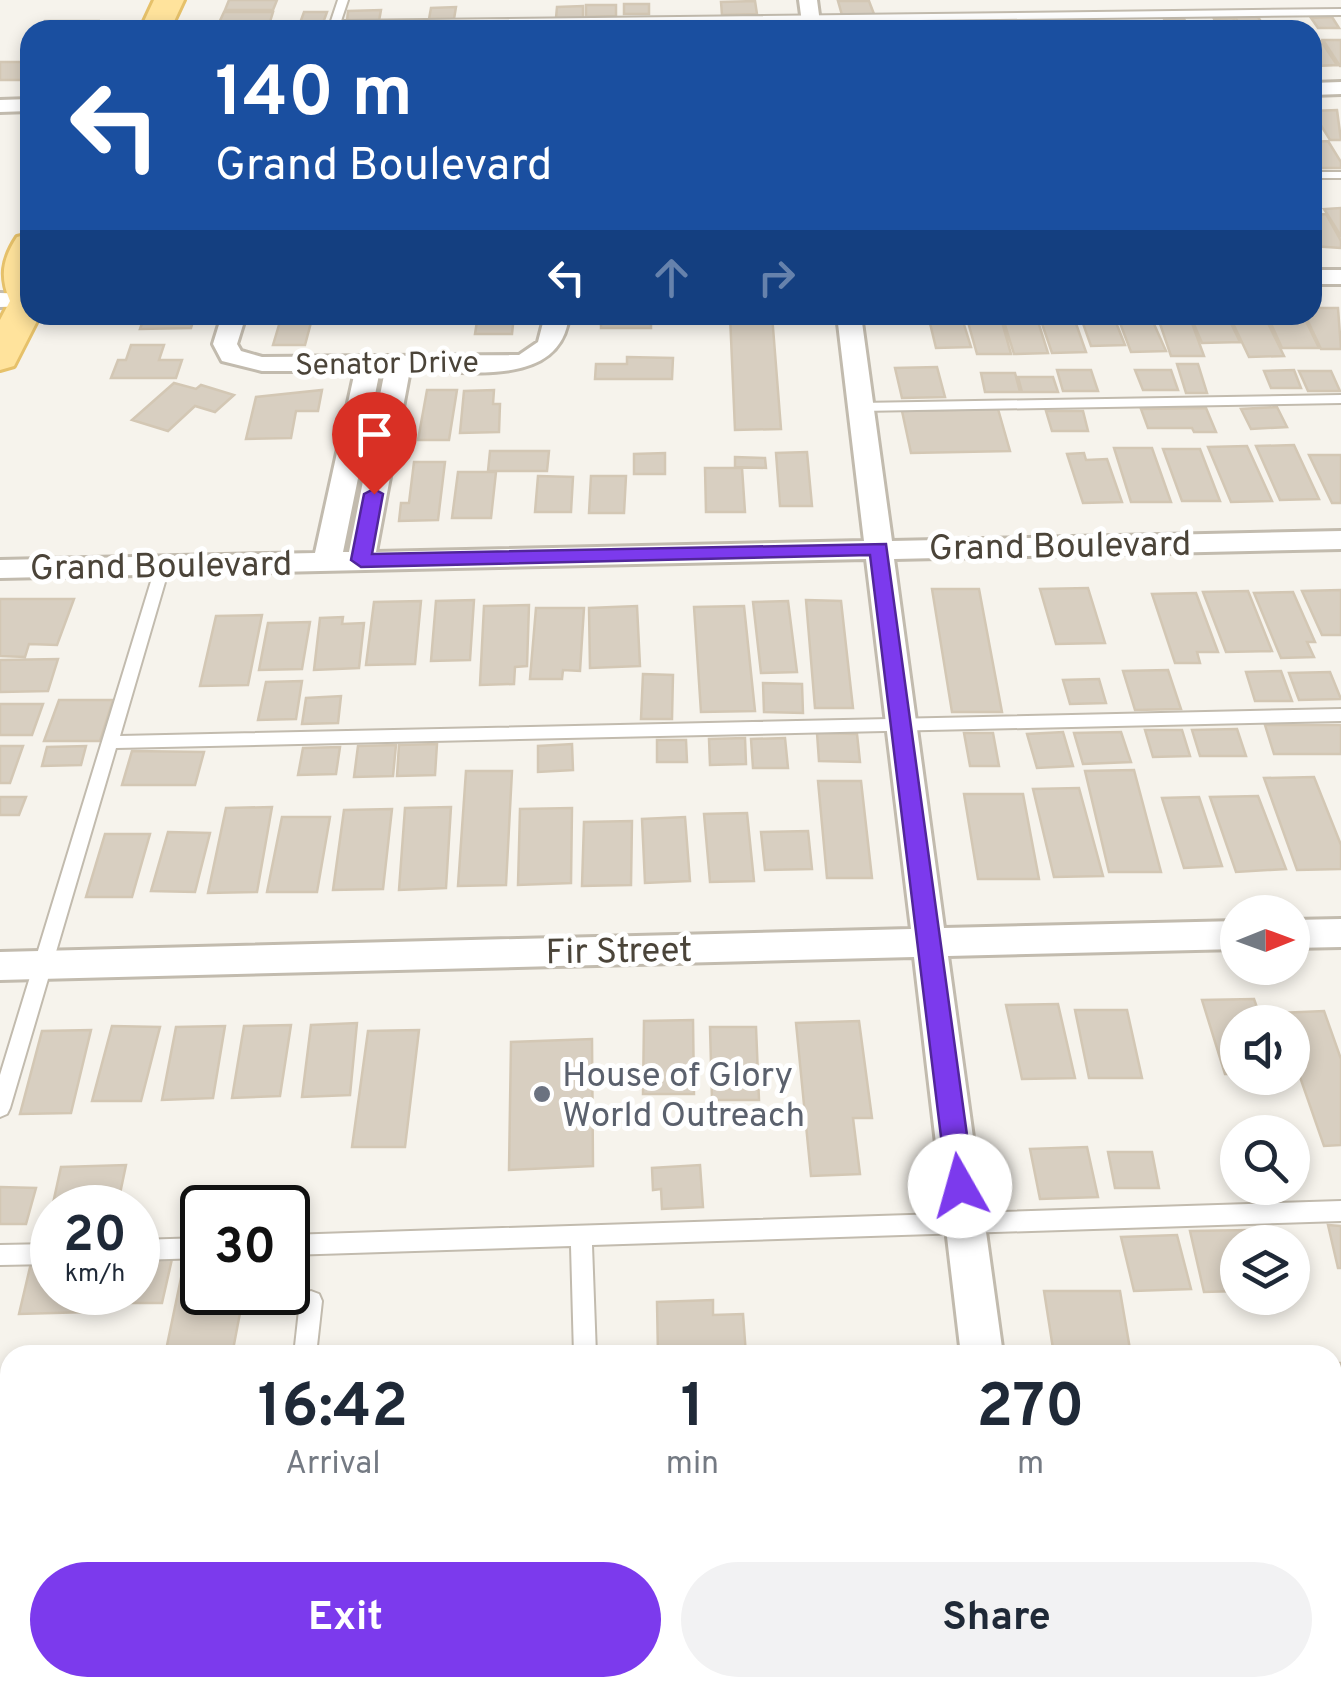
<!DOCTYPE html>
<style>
:root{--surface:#fff;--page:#f2f2f3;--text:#1f2937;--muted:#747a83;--accent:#7c3aed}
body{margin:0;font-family:Overpass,sans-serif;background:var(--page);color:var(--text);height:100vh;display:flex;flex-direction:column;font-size:38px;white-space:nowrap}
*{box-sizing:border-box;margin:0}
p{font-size:32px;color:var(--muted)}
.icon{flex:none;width:55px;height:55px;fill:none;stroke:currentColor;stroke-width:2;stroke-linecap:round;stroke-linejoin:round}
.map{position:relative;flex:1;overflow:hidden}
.drawer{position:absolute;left:0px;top:1345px;width:1342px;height:352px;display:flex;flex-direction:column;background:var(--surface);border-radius:30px 30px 0 0;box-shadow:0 5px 15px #0003}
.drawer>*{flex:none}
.top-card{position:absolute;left:20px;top:20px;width:1302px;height:305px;border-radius:30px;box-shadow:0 5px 15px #0003;background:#1a4fa0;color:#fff;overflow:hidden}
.needle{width:65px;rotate:89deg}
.fabs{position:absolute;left:1220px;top:895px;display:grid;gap:20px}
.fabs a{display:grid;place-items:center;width:90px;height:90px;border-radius:50%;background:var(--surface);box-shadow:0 5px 15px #0003;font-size:50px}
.speed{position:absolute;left:30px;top:1185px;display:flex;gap:20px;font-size:50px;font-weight:700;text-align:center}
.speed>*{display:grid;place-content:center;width:130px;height:130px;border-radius:50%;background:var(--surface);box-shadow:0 5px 15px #0003;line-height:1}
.speed small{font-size:25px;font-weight:400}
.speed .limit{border:5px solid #111;border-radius:15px;background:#fff;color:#111}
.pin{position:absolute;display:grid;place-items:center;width:85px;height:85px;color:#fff;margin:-102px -42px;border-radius:50% 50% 50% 0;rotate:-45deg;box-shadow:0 0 10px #0007}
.pin .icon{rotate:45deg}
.me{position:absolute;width:110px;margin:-55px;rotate:353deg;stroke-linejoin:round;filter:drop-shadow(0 0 8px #0008)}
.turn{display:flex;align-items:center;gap:35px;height:210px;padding:0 30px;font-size:45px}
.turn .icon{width:130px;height:130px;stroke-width:2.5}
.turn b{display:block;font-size:70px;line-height:85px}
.lanes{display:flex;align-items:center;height:95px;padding:0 30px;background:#0003;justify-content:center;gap:50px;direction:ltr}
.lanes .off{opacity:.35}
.eta{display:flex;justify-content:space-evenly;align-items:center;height:170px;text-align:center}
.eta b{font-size:60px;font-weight:700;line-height:70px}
.cta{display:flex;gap:20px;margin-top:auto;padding:20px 30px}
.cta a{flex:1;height:115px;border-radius:60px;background:var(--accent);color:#fff;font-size:40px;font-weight:700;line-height:115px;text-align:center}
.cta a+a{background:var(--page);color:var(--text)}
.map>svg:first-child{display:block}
.building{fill:#d8cfc1;stroke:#d3c7b4;stroke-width:2.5}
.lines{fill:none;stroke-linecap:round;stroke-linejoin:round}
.lane-casing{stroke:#c2bbae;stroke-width:4}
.street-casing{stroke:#c2bbae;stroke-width:6}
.primary-casing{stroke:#e6c16a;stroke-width:6}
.lane{fill:#fff;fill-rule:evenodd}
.street{fill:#fff;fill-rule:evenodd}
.primary{fill:#ffe39c;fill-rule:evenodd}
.route{fill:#7c3aed;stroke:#51269a;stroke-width:2.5}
.worship-dot{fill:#6b7280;stroke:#fff;stroke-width:4}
.labels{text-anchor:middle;stroke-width:10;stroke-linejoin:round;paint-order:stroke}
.far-street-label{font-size:30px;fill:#4b4439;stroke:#fff}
.street-label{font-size:35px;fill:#4b4439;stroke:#fff}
.worship-label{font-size:35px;fill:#5b616d;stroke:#fff;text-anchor:start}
</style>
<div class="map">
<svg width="1341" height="1696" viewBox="0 0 1341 1696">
<rect width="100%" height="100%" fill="#f6f3ec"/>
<!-- building -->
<path class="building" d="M229,0H277L273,10H225Z
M755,1L757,14L722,15L721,2Z
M838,1H869L874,14L842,15Z
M624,4H649V14H624Z
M586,5H616V16L586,17Z
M583,6V18H556L557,7Z
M456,7L454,19H429L431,8Z
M381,10L379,21H347L348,11Z
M224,12H273L269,25H218Z
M304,12H327L323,23H300Z
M1235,17H1258L1264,26L1241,27Z
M1332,17L1339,28H1318L1311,18Z
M1233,18L1238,30H1219L1214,19Z
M1164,19H1184L1191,30H1170Z
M45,21H98L93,30H39Z
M545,25H588V30H544Z
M1323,40H1341V66H1340Z
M1312,41H1321L1337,65L1317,66L1312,60Z
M0,62H30V80H0Z
M1337,110L1341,140H1330L1312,111Z
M1328,141L1341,162V168H1321L1312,154V142Z
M1341,208V236L1324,209Z
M1326,214L1341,241V248L1312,246V215Z
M1312,308H1338L1341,349H1321L1305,315H1312Z
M145,315H195L191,328L140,329Z
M282,315H313L305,345H273Z
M478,315H514L512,334H475Z
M601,315H651V328H601Z
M730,315H772L781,429L735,430Z
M928,315H961L971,347L936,348Z
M966,315H1000L1011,354H977Z
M1002,315H1036L1048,353L1014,354Z
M1039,315H1073L1086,352L1052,353Z
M1080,315H1113L1125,345L1091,346Z
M1117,315H1150L1166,351L1131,352Z
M1157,315H1189L1204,356H1171Z
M1190,315H1227L1240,342L1202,343Z
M1229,315H1264L1284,356L1249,357Z
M1267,315H1303L1319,348H1282Z
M131,345H164L159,360H182L176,378H111L118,360H126Z
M627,357L673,358L672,379H595L596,364H627Z
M1177,364H1198L1207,393H1186Z
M937,367L945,397L902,398L895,368Z
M1057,370H1091L1098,391H1063Z
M1135,370H1171L1178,390H1143Z
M1294,370L1301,388H1271L1264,371Z
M1299,371H1331L1340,391H1308Z
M981,373H1015L1020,392H985Z
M1018,377H1053L1058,392H1022Z
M174,383L196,389L201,385L234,395L215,412L195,406L168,431L132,420Z
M322,390L318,411H296L291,438L246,439L256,397Z
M427,390H457L449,440H418Z
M494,390L493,404H500L499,432L460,433L464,391Z
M1277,407L1287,427L1251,429L1241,409Z
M1206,408L1216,432H1194L1192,428H1148L1141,409Z
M998,409L1010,451L911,453L902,411Z
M1046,411H1083L1088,431H1052Z
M1294,445L1319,499L1280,500L1256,446Z
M1247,446L1272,501L1231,502L1208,447Z
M1114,448H1152L1171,502H1131Z
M1163,449H1200L1220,501H1182Z
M490,451H549L547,471H488Z
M807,452L812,506H780L776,453Z
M665,453V474H634V454Z
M1084,453L1086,460L1107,459L1122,502L1083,503L1067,454Z
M1309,455H1341V503H1332Z
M735,457L765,458L766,468L735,467Z
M414,462H445L438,520L399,521L401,503H409Z
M705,468H742L745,512H706Z
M458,472H496L491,518H452Z
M538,476L573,477L571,512H535Z
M591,476H626L624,513H589Z
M1088,588L1105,643L1056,644L1040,589Z
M932,589H979L1002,712H952Z
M1341,590V635H1322L1302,591Z
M1248,591L1272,651L1226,652L1203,592Z
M1293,592L1315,642H1307L1314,657L1281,658L1254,593Z
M1196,593L1218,652H1197L1200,663H1175L1152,594Z
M0,599H74L57,645L29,644L25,657L0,656Z
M474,600L470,660L431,661L436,601Z
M806,600L841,601L853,708H815Z
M421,601L415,664L366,665L374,602Z
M788,601L797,672L761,673L753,602Z
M529,605L527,666L515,667L514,684L480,685L484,606Z
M637,606L640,666L590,668L589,608Z
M744,606L755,711L701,712L694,607Z
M536,608H584L580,671L563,670L562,679H530Z
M262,615L248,685L200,686L216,616Z
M343,617L342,624L364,623L359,668L314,670L320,618Z
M310,622L302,669L259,670L268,623Z
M58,659L48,691L0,692V660Z
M1168,670L1181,709L1135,710L1123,671Z
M1281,671L1292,701H1255L1246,672Z
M1330,672L1341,699L1299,700L1289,673Z
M643,674L673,675L672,719H641Z
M1099,679L1106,703L1070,704L1063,680Z
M302,681L296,719L258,720L266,682Z
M763,683L802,684L803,713L764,712Z
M341,696L338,723L302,724L306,698Z
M59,700H113L100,741H44Z
M0,704H43L32,735H0Z
M1265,725H1341V754H1274Z
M1237,729L1246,756H1200L1192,730Z
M1145,730H1182L1190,756L1153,757Z
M1063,732L1073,766L1037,768L1027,734Z
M1121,732L1131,762L1083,764L1074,733Z
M817,733L857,734L860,762L819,761Z
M964,733H993L999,766H970Z
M745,738L746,764L710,765L709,739Z
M785,738L788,768H753L751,739Z
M657,740H686L687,762H657Z
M437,744L435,775L397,776L399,745Z
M572,744L573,770L538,772V746Z
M396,745L393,776L354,777L358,746Z
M0,746H23L10,783H0Z
M86,746L81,765L42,766L47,747Z
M340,747L336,774L298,775L303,748Z
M132,751L204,752L195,785H122Z
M1134,770L1161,872H1109L1085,771Z
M466,771H512L506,885L458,886Z
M1314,777L1341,845V869L1297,870L1264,778Z
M818,781H861L872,878H827Z
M1079,788L1103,876L1054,877L1033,789Z
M964,794H1023L1039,879H978Z
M1258,796L1286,869L1236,872L1210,797Z
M0,797H26L19,815H0Z
M1199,797L1222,866L1184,868L1162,798Z
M272,807L257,892L208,893L226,808Z
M451,807L446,888L399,890L405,808Z
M572,808L571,883L518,885L520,809Z
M392,809L383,889L333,890L344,810Z
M747,813L754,881L710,882L704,814Z
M282,817H330L317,892H267Z
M685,817L690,881L645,883L642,819Z
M632,821L631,885L582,886L584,822Z
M808,831L812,869L765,870L761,832Z
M168,832L210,833L195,892L151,891Z
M105,834H150L132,897H86Z
M1254,999L1262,1022H1238V1074H1225L1202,1000Z
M1058,1004L1075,1078L1022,1079L1006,1005Z
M1075,1010H1127L1142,1078H1089Z
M1324,1011L1341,1059V1145L1324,1146L1292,1054V1022H1282L1279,1013Z
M693,1020L694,1094H643L644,1021Z
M859,1021L872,1118H853L860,1174L811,1176L796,1023Z
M357,1023L350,1095L302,1097L311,1025Z
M291,1025L280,1096L232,1098L244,1026Z
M112,1026L160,1027L141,1101H92Z
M225,1026L213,1098L162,1100L176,1027Z
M710,1027H756L759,1100H712Z
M91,1030L71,1113L20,1114L42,1031Z
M419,1030L405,1147H352L368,1031Z
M592,1039L593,1166L509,1170L511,1042Z
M1087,1147L1098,1197L1040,1199L1030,1149Z
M1108,1152H1152L1159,1188H1115Z
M126,1165L117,1208H52V1225L48,1226L61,1167Z
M700,1165L703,1207L662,1209L661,1189L653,1190L652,1168Z
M0,1187L36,1188L26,1224H0Z
M1328,1225L1341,1226V1268H1338Z
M1251,1230L1255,1242H1238V1291L1204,1292L1190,1231Z
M1177,1235L1191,1289L1134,1291L1121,1237Z
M186,1254H202V1292H244L232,1355H165Z
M138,1259H172L162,1303H115L117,1292H138Z
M31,1263H52V1292H93L89,1312L19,1314Z
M1044,1291H1120L1131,1355H1054Z
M713,1300V1315L743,1314L746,1355H658L657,1302Z
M1279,1348L1281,1355H1227L1226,1350Z
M1332,1363H1341V1462L1332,1459Z
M5,1379H10V1499L0,1500V1401Z"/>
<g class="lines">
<!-- lane casing -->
<g class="lane-casing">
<path id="lane" d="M338,0H348L341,21L1341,9V15L339,27L338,30H328Z
M1312,172H1341V178H1312Z
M1341,395V403L860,411L853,407L860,403Z
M163,560L170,565L120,736L1341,709V721L116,748L10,1108L7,1114L0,1117V1075L156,565Z
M1341,1201V1221L592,1245L596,1355H574L571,1246L288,1255V1235Z
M202,1238V1258L138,1260V1240Z
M52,1244V1264L0,1265V1245Z
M311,1291L319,1294L322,1301L316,1355H294L300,1301L303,1294Z"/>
</g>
<!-- street casing -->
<g class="street-casing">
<path id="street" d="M799,0H817L821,30H803Z
M1341,82V94L1312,95V83Z
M30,99V111L0,112V100Z
M1312,270H1341V284H1312Z
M0,293L30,294V306L0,307Z
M222,315H246L237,344L241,351L262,357L519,355L538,342L545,315H569C561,390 464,370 410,370L376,552L864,541L837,315H861L892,541L1341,531V549L894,559L944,928L1238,921V949L948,956L1003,1355H961L914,957L0,980V952L911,929L866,559L0,578V560L315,553L355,371H262L222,361L213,344ZM380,370H385L349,552H343Z
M1341,919V947L1292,948V920Z
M1332,1555H1341V1599H1332Z
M10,1599V1645L0,1646V1600Z
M1002,1688H1048L1049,1696H1003Z"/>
</g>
<!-- primary casing -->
<g class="primary-casing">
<path id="primary" d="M154,0H184L170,30H140Z
M30,234V315H40L14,366L0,370V320L10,301C0,277 2,260 17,237Z"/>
</g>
<!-- lane -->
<use href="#lane" class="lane"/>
<!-- street -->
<use href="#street" class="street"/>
<!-- primary -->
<use href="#primary" class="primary"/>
</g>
<!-- route -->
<path class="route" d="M374,489L383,494L372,554L886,544L974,1186L970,1195L960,1198L951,1195L947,1186L870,555L361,567L351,560L364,494Z"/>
<!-- markers -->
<circle class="worship-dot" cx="542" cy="1094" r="10"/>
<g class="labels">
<!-- far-street labels -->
<g class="far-street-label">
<text transform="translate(387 363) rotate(-1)" y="10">Senator Drive</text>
</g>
<!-- street labels -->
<g class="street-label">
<text transform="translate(1060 545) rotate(-1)" y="12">Grand Boulevard</text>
<text transform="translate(161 565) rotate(-1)" y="12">Grand Boulevard</text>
<text transform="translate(619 950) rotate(-1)" y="12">Fir Street</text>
</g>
<!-- worship labels -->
<g class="worship-label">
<text x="562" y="1086">House of Glory<tspan x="562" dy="40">World Outreach</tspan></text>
</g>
</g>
</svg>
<div class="fabs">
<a><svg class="needle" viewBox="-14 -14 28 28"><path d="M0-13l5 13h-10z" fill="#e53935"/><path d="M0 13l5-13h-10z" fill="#747a83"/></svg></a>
<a><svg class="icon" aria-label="sound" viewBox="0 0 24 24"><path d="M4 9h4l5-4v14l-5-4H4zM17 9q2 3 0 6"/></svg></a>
<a><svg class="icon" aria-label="search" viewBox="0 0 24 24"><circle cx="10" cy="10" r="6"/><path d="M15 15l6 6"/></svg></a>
<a><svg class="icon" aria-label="layers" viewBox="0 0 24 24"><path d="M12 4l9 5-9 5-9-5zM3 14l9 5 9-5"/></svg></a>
</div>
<div class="speed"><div>20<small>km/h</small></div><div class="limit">30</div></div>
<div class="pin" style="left:374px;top:494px;background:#d93025"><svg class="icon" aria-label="arrive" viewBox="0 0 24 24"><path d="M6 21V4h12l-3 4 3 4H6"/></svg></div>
<svg class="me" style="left:960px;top:1186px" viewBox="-20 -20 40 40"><circle r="19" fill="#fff"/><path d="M0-13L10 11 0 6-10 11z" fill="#7c3aed"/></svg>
<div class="top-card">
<div class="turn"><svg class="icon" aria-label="left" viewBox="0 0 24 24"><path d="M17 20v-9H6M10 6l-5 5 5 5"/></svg><div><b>140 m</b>Grand Boulevard</div></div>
<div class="lanes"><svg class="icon" aria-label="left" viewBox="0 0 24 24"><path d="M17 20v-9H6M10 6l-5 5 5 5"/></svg><svg class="icon off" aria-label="ahead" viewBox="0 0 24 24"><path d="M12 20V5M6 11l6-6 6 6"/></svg><svg class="icon off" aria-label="right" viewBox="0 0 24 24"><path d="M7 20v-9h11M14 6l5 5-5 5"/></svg></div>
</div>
<section class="drawer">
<div class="eta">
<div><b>16:42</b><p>Arrival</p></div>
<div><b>1</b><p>min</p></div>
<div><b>270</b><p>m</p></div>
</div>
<div class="cta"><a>Exit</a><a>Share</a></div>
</section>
</div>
